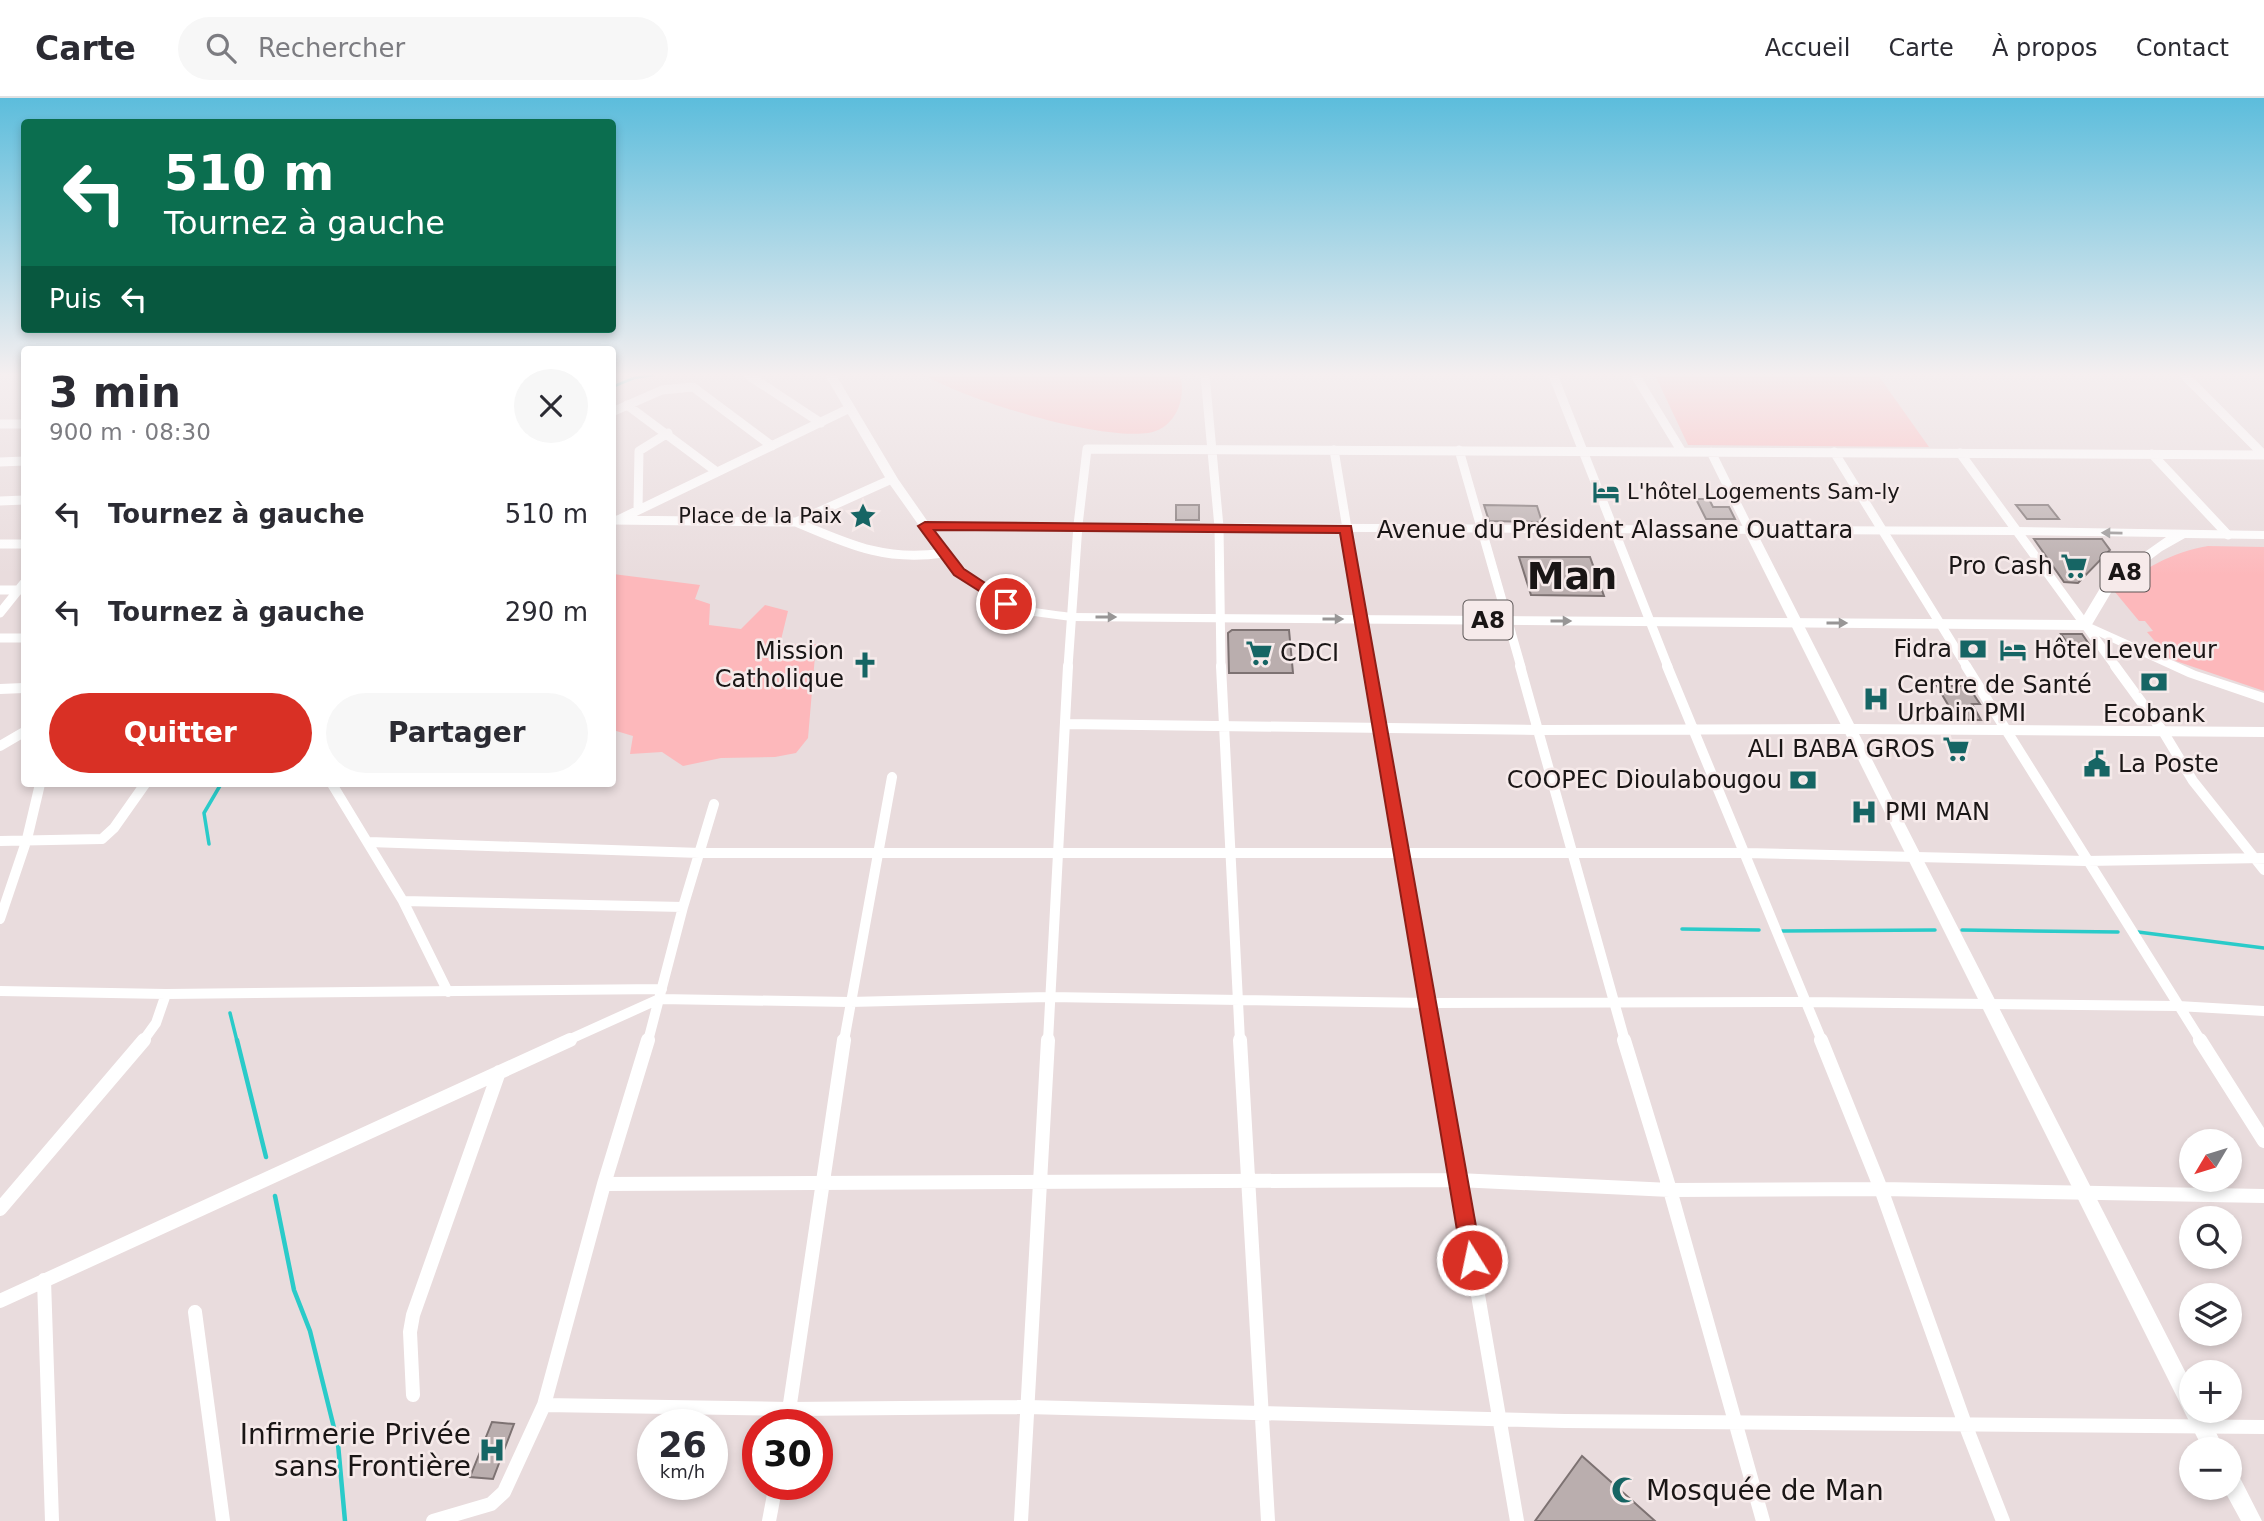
<!DOCTYPE html>
<html lang="fr">
<meta charset="utf-8">
<style>
:root{--surface:#fff;--page:#f7f7f7;--text:#2b2b33;--muted:#7c7c81;--line:#e1e1e2;--accent:#d93025}
body{margin:0;font-family:"DejaVu Sans",sans-serif;background:var(--page);color:var(--text);height:100vh;display:flex;flex-direction:column;font-size:26px;white-space:nowrap}
*{box-sizing:border-box;margin:0}
p{font-size:23px;color:var(--muted)}
.icon{flex:none;width:38px;height:38px;fill:none;stroke:currentColor;stroke-width:2;stroke-linecap:round;stroke-linejoin:round}
.map{position:relative;flex:1;overflow:hidden}
.details{position:absolute;left:21px;top:248px;width:595px;height:441px;display:flex;flex-direction:column;background:var(--surface);border-radius:7px;box-shadow:0 4px 10px #0003}
.details>*{flex:none}
.guide{position:absolute;left:21px;top:21px;width:595px;height:214px;border-radius:7px;box-shadow:0 4px 10px #0003;background:#0b6e4f;color:#fff;overflow:hidden}
.needle{width:46px;rotate:232deg}
.fabs{position:absolute;left:2179px;top:1031px;display:grid;gap:14px}
.fabs a{display:grid;place-items:center;width:63px;height:63px;border-radius:50%;background:var(--surface);box-shadow:0 4px 10px #0003;font-size:35px}
.speed{position:absolute;left:637px;top:1311px;display:flex;gap:14px;font-size:35px;font-weight:700;text-align:center}
.speed>*{display:grid;place-content:center;width:91px;height:91px;border-radius:50%;background:var(--surface);box-shadow:0 4px 10px #0003;line-height:1}
.speed small{font-size:18px;font-weight:400}
.speed .limit{border:10px solid #d22;background:#fff;color:#111}
.pin{position:absolute;display:grid;place-items:center;width:60px;height:60px;color:#fff;margin:-30px;border:4px solid #fff;border-radius:50%;box-shadow:0 2px 7px #0007}
.me{position:absolute;width:77px;margin:-38px;rotate:350deg;stroke-linejoin:round;filter:drop-shadow(0 0 5px #0008)}
.turn{display:flex;align-items:center;gap:24px;height:147px;padding:0 28px;font-size:32px}
.turn .icon{width:91px;height:91px;stroke-width:2.5}
.turn b{display:block;font-size:49px;line-height:60px}
.then{display:flex;align-items:center;height:66px;padding:0 28px;background:#0003;gap:14px;font-size:26px}
.round{display:grid;place-items:center;flex:none;width:74px;height:74px;border-radius:37px;background:var(--page)}
.summary{display:flex;align-items:center;justify-content:space-between;height:119px;padding:0 28px}
h1{font-size:42px;font-weight:700;line-height:52px}
.button{display:flex;gap:14px;margin-top:auto;padding:14px 28px}
.button a{flex:1;height:80px;border-radius:42px;background:var(--accent);color:#fff;font-size:28px;font-weight:700;line-height:80px;text-align:center}
.button a+a{background:var(--page);color:var(--text)}
ul{padding:0;list-style:none}
li{display:flex;align-items:center;gap:21px;height:98px;padding:0 28px}
li div{flex:1}
li b{display:block;font-size:26px}
li em{font-style:normal}
header{display:flex;align-items:center;gap:42px;box-sizing:border-box;height:98px;padding:0 35px;background:var(--surface);border-bottom:2px solid var(--line)}
header strong{font-size:33px}
nav{display:flex;gap:38px;margin-inline-start:auto;font-size:24px}
.search{width:490px;height:63px;background:var(--page);display:flex;align-items:center;gap:18px;box-sizing:border-box;padding:0 24px;border-radius:38px;color:var(--muted);font-size:26px}
.map>svg:first-child{display:block}
.green{fill:#fdb8bb}
.lines{fill:none;stroke-linecap:round;stroke-linejoin:round}
.stream-far2{stroke:#2acbc9;stroke-width:2.5}
.stream-far1{stroke:#2acbc9;stroke-width:3.5}
.stream{stroke:#2acbc9;stroke-width:4.5}
.building{fill:#baaeae;stroke:#7d7272;stroke-width:2}
.street-far2{stroke:#fff;stroke-width:9}
.street-far1{stroke:#fff;stroke-width:10}
.street{stroke:#fff;stroke-width:14}
.secondary{fill:#fff;fill-rule:evenodd}
.primary{fill:#fff;fill-rule:evenodd}
.oneway{fill:#989696}
.route{fill:#d93025;stroke:#8d1f18;stroke-width:2}
.labels{text-anchor:middle;stroke-width:5;stroke-linejoin:round;paint-order:stroke}
.far-poi-label{font-size:21px;fill:#1a1616;stroke:#f6eaea;text-anchor:start}
.shield{fill:#f6eaea;stroke:#5c5656;stroke-width:2}
.shield-label{font-size:23px;font-weight:bold;fill:#1a1616}
.street-label{font-size:24px;fill:#1a1616;stroke:#f6eaea}
.poi-label{font-size:24px;fill:#1a1616;stroke:#f6eaea;text-anchor:end}
.near-poi-label{font-size:28px;fill:#1a1616;stroke:#f6eaea;text-anchor:end}
.town-label{font-size:38px;font-weight:bold;fill:#1a1616;stroke:#f6eaea}
</style>
<header>
<strong>Carte</strong>
<div class="search"><svg class="icon" aria-label="search" viewBox="0 0 24 24"><circle cx="10" cy="10" r="6"/><path d="M15 15l6 6"/></svg>Rechercher</div>
<nav><a>Accueil</a><a>Carte</a><a>À propos</a><a>Contact</a></nav>
</header>
<div class="map">
<svg width="2264" height="1423" viewBox="0 0 2264 1423">
<rect width="100%" height="100%" fill="#e9dcdd"/>
<!-- green -->
<path class="green" d="M924,277H1180C1187,301 1175,331 1148,335C1097,342 969,303 924,277Z
M1655,277H1878L1929,349L1688,347Z
M2208,448L2264,449V593L2170,561L2147,534L2153,533L2145,523H2139L2115,494C2142,471 2172,454 2208,448Z
M613,476L700,487L695,501L710,506L709,527L741,531L765,507L788,513L780,546H816L808,640L796,655L775,659L721,660L683,668L662,654L630,656L633,638L613,632Z"/>
<g class="lines">
<!-- stream-far2 -->
<path class="stream-far2" d="M612,289L634,280L653,277"/>
<!-- stream-far1 -->
<path class="stream-far1" d="M209,746L204,715L221,686
M1682,831L1759,832
M1962,832L2118,834
M1782,833L1935,832
M2138,834L2264,850
M230,915L237,943"/>
<!-- stream -->
<path class="stream" d="M237,942L266,1059
M275,1098L294,1192L310,1233L338,1346L345,1423"/>
</g>
<!-- building -->
<path class="building" d="M1696,401H1709L1713,409H1729L1735,421H1706Z
M1176,407H1199V422H1176Z
M1484,407L1537,408L1542,424L1489,423Z
M2016,407H2048L2059,421H2027Z
M2034,441H2102L2110,452L2078,485L2064,484Z
M1519,459H1590L1604,498L1531,497Z
M1232,532H1289L1293,575H1229L1228,535Z
M2061,536H2082L2091,549H2070Z
M1937,588H1968L1980,606H1972L1981,622H1957Z
M492,1324L514,1326L493,1381L470,1379Z
M1582,1358L1655,1423H1535Z"/>
<g class="lines">
<!-- street-far2 -->
<path class="street-far2" d="M748,277L821,325
M1205,277L1219,429L1221,569
M1553,277L1668,569
M1635,277L1682,354
M2184,277L2264,357
M627,307L717,374
M612,314L662,292L693,289L772,348
M0,326H24
M1334,352L1370,569
M1459,352L1521,569
M1711,354L1750,433
M1834,354L1967,569
M1960,355L2116,569
M2152,356L2228,437
M0,364L24,363
M0,403L24,402
M638,411L639,353L668,335
M620,421L850,310
M612,422L796,424L892,381
M796,424C848,446 885,464 943,455
M0,446H24
M0,492H22
M0,515L24,485
M0,540H24
M1068,569L1078,427L1087,351L2263,357"/>
<!-- street-far1 -->
<path class="street-far1" d="M1221,568L1240,943
M1369,568L1434,943
M1520,568L1625,943
M1667,568L1822,943
M1966,568L2201,943
M2115,568L2164,635L2193,683L2264,772
M0,591L24,590
M1065,626L1538,632L1848,631
M0,648L24,634
M332,686L403,803L448,894
M0,743L102,741L114,730L145,686
M369,744L700,755H1746L2086,763L2264,760
M403,803L683,809
M0,821L27,741L40,686
M0,893L166,896L662,891
M143,943L156,925L166,896
M566,943L659,901L850,904L1049,899L1428,905L1804,904L2178,908L2264,913
M648,943L683,809L714,706
M844,943L892,679
M1048,943L1068,568"/>
<!-- street -->
<path class="street" d="M1240,942L1268,1423
M1434,942L1517,1423
M1624,942L1670,1092L1763,1423
M1821,942L1881,1091L1965,1326L2003,1423
M2200,942L2264,1043
M604,1086L1458,1082L1670,1092L1881,1091L2264,1098
M0,1111L144,942
M44,1182L52,1423
M0,1203L570,942
M195,1214L223,1423
M413,1297L410,1234L413,1217L499,974
M544,1307L789,1311L1027,1309L1565,1323L2264,1329
M787,1326L844,942
M433,1423L491,1406L504,1394L544,1307L604,1086L648,942
M769,1423L776,1386
M1021,1423L1048,942"/>
<!-- secondary -->
<path class="secondary" d="M1750,430L1756,433L1854,626L2264,629V639L1859,636L2191,1285V1312H2205L2224,1351H2203L1744,433Z
M2085,523L2196,573L2264,595V605L2188,579L2081,530L2079,527Z
M2230,1371L2237,1374L2262,1423H2241L2223,1390H2230Z"/>
<!-- primary -->
<path class="primary" d="M825,277H836L898,381L928,424L2016,429L2264,433V441L2185,440L2162,453L2115,488L2090,530L2085,532L1071,523L1034,518L1001,509L954,477L886,381ZM934,432L2016,437L2166,439L2105,482L2081,522L1071,515C1052,512 1029,511 1011,503C978,488 954,461 934,432Z"/>
</g>
<!-- one-way arrows -->
<defs><path id="oneway-solid" d="M-6-.8H1V-3.2L6.5 0L1 3.2V.8H-6Z" transform="scale(1.75)"/></defs>
<g class="oneway">
<use href="#oneway-solid" transform="translate(2112 435) rotate(-179)"/>
<use href="#oneway-solid" transform="translate(1106 519)"/>
<use href="#oneway-solid" transform="translate(1333 521)"/>
<use href="#oneway-solid" transform="translate(1561 523)"/>
<use href="#oneway-solid" transform="translate(1837 525)"/>
</g>
<!-- sky -->
<linearGradient id="sky" x2="0" y2="1"><stop stop-color="#5cbddc"/><stop offset="0.58" stop-color="#f5eff0"/><stop offset="1" stop-color="#f5eff0" stop-opacity="0"/></linearGradient>
<rect width="2264" height="477" fill="url(#sky)"/>
<!-- route -->
<path class="route" d="M925,424L1351,428L1482,1162L1479,1169L1472,1172L1465,1169L1462,1162L1340,435L934,432L964,471L1011,502V509L1006,510L954,477L918,428Z"/>
<!-- icons -->
<defs>
<g id="hotel-bare" transform="scale(2.1)"><path d="M-6-4.5h1.5V1H6V5H4.5V3h-9V5H-6ZM-4 0a1.8 1.8 0 1 1 3.6 0ZM.5 0V-2.5h3Q6-2.5 6 0Z" fill="#166564" stroke="#f6eaea" stroke-width="2.5" paint-order="stroke"/></g>
<g id="sight-bare" transform="scale(2.1)"><path d="M0-6L1.8-2.2L6-1.7L2.9 1.2L3.7 5.4L0 3.3L-3.7 5.4L-2.9 1.2L-6-1.7L-1.8-2.2Z" fill="#166564" stroke="#f6eaea" stroke-width="2.5" paint-order="stroke"/></g>
<g id="supermarket-bare" transform="scale(2.1)"><path d="M-6-5.5h2.5l.6 2H6L4.5 2H-2.5L-4.4-4H-6ZM-1.5 3.2a1.3 1.3 0 1 0 .1 0ZM3 3.2a1.3 1.3 0 1 0 .1 0Z" fill="#166564" stroke="#f6eaea" stroke-width="2.5" paint-order="stroke"/></g>
<g id="bank-bare" transform="scale(2.1)"><path d="M-6-4H6V4H-6ZM0-2.3a2.3 2.3 0 1 0 0 4.6a2.3 2.3 0 1 0 0-4.6Z" fill="#166564" stroke="#f6eaea" stroke-width="2.5" paint-order="stroke"/></g>
<g id="church-bare" transform="scale(2.1)"><path d="M-1.2-6h2.4v3.5h3.3v2.4h-3.3V6h-2.4V-.1h-3.3v-2.4h3.3Z" fill="#166564" stroke="#f6eaea" stroke-width="2.5" paint-order="stroke"/></g>
<g id="hospital-bare" transform="scale(2.1)"><path d="M-5-5h3v3.5h4V-5h3V5h-3V1.5h-4V5h-3Z" fill="#166564" stroke="#f6eaea" stroke-width="2.5" paint-order="stroke"/></g>
<g id="civic-bare" transform="scale(2.1)"><path d="M-.6-6.5H3V-4.5H.6V-3L4-1V1h2V6H-6V1h2V-1L-.6-3ZM-1.2 2.5V6h2.4V2.5Z" fill="#166564" stroke="#f6eaea" stroke-width="2.5" paint-order="stroke"/></g>
<g id="mosque-bare" transform="scale(2.1)"><path d="M3.5-4.9A6 6 0 1 0 3.5 4.9A5 5 0 1 1 3.5-4.9Z" fill="#166564" stroke="#f6eaea" stroke-width="2.5" paint-order="stroke"/></g>
</defs>
<g fill-rule="evenodd">
<use href="#hotel-bare" x="1606" y="394"/>
<use href="#sight-bare" x="863" y="418"/>
<use href="#supermarket-bare" x="2074" y="468"/>
<use href="#bank-bare" x="1973" y="551"/>
<use href="#hotel-bare" x="2013" y="552"/>
<use href="#supermarket-bare" x="1259" y="555"/>
<use href="#church-bare" x="865" y="567"/>
<use href="#bank-bare" x="2154" y="584"/>
<use href="#hospital-bare" x="1876" y="601"/>
<use href="#supermarket-bare" x="1956" y="651"/>
<use href="#civic-bare" x="2097" y="666"/>
<use href="#bank-bare" x="1803" y="682"/>
<use href="#hospital-bare" x="1864" y="714"/>
<use href="#hospital-bare" x="492" y="1352"/>
<use href="#mosque-bare" x="1625" y="1392"/>
</g>
<g class="labels">
<!-- far-poi labels -->
<g class="far-poi-label">
<text x="1627" y="401">L'hôtel Logements Sam-ly</text>
<text x="842" y="425" text-anchor="end">Place de la Paix</text>
</g>
<!-- shield labels -->
<g class="shield">
<rect x="2100.5" y="454.5" width="49" height="39" rx="5"/>
<rect x="1463.5" y="502.5" width="49" height="39" rx="5"/>
</g>
<g class="shield-label">
<text x="2125" y="482">A8</text>
<text x="1488" y="530">A8</text>
</g>
<!-- street labels -->
<g class="street-label">
<text x="1615" y="440">Avenue du Président Alassane Ouattara</text>
</g>
<!-- poi labels -->
<g class="poi-label">
<text x="2053" y="476">Pro Cash</text>
<text x="1952" y="559">Fidra</text>
<text x="2034" y="560" text-anchor="start">Hôtel Leveneur</text>
<text x="844" y="561">Mission<tspan x="844" dy="28">Catholique</tspan></text>
<text x="1280" y="563" text-anchor="start">CDCI</text>
<text x="1897" y="595" text-anchor="start">Centre de Santé<tspan x="1897" dy="28">Urbain PMI</tspan></text>
<text x="2154" y="624" text-anchor="middle">Ecobank</text>
<text x="1935" y="659">ALI BABA GROS</text>
<text x="2118" y="674" text-anchor="start">La Poste</text>
<text x="1782" y="690">COOPEC Dioulabougou</text>
<text x="1885" y="722" text-anchor="start">PMI MAN</text>
</g>
<!-- near-poi labels -->
<g class="near-poi-label">
<text x="471" y="1346">Infirmerie Privée<tspan x="471" dy="32">sans Frontière</tspan></text>
<text x="1646" y="1402" text-anchor="start">Mosquée de Man</text>
</g>
<!-- town labels -->
<g class="town-label">
<text x="1572" y="491">Man</text>
</g>
</g>
</svg>
<div class="fabs">
<a><svg class="needle" viewBox="-14 -14 28 28"><path d="M0-13l5 13h-10z" fill="#e53935"/><path d="M0 13l5-13h-10z" fill="#7c7c81"/></svg></a>
<a><svg class="icon" aria-label="search" viewBox="0 0 24 24"><circle cx="10" cy="10" r="6"/><path d="M15 15l6 6"/></svg></a>
<a><svg class="icon" aria-label="layers" viewBox="0 0 24 24"><path d="M12 4l9 5-9 5-9-5zM3 14l9 5 9-5"/></svg></a>
<a>+</a>
<a>−</a>
</div>
<div class="speed"><div>26<small>km/h</small></div><div class="limit">30</div></div>
<div class="pin" style="left:1006px;top:506px;background:#d93025"><svg class="icon" aria-label="arrive" viewBox="0 0 24 24"><path d="M6 21V4h12l-3 4 3 4H6"/></svg></div>
<svg class="me" style="left:1472px;top:1162px" viewBox="-20 -20 40 40"><circle r="17" fill="#d93025" stroke="#fff" stroke-width="3"/><path d="M0-11L8 9 0 5-8 9z" fill="#fff"/></svg>
<div class="guide">
<div class="turn"><svg class="icon" aria-label="left" viewBox="0 0 24 24"><path d="M17 20v-9H6M10 6l-5 5 5 5"/></svg><div><b>510 m</b>Tournez à gauche</div></div>
<div class="then">Puis<svg class="icon" aria-label="left" viewBox="0 0 24 24"><path d="M17 20v-9H6M10 6l-5 5 5 5"/></svg></div>
</div>
<section class="details">
<div class="summary"><div><h1>3 min</h1><p>900 m · 08:30</p></div><a class="round"><svg class="icon" aria-label="close" viewBox="0 0 24 24"><path d="M6 6l12 12M18 6L6 18"/></svg></a></div>
<ul>
<li><svg class="icon" aria-label="left" viewBox="0 0 24 24"><path d="M17 20v-9H6M10 6l-5 5 5 5"/></svg><div><b>Tournez à gauche</b></div><em>510 m</em></li>
<li><svg class="icon" aria-label="left" viewBox="0 0 24 24"><path d="M17 20v-9H6M10 6l-5 5 5 5"/></svg><div><b>Tournez à gauche</b></div><em>290 m</em></li>
</ul>
<div class="button"><a>Quitter</a><a>Partager</a></div>
</section>
</div>
